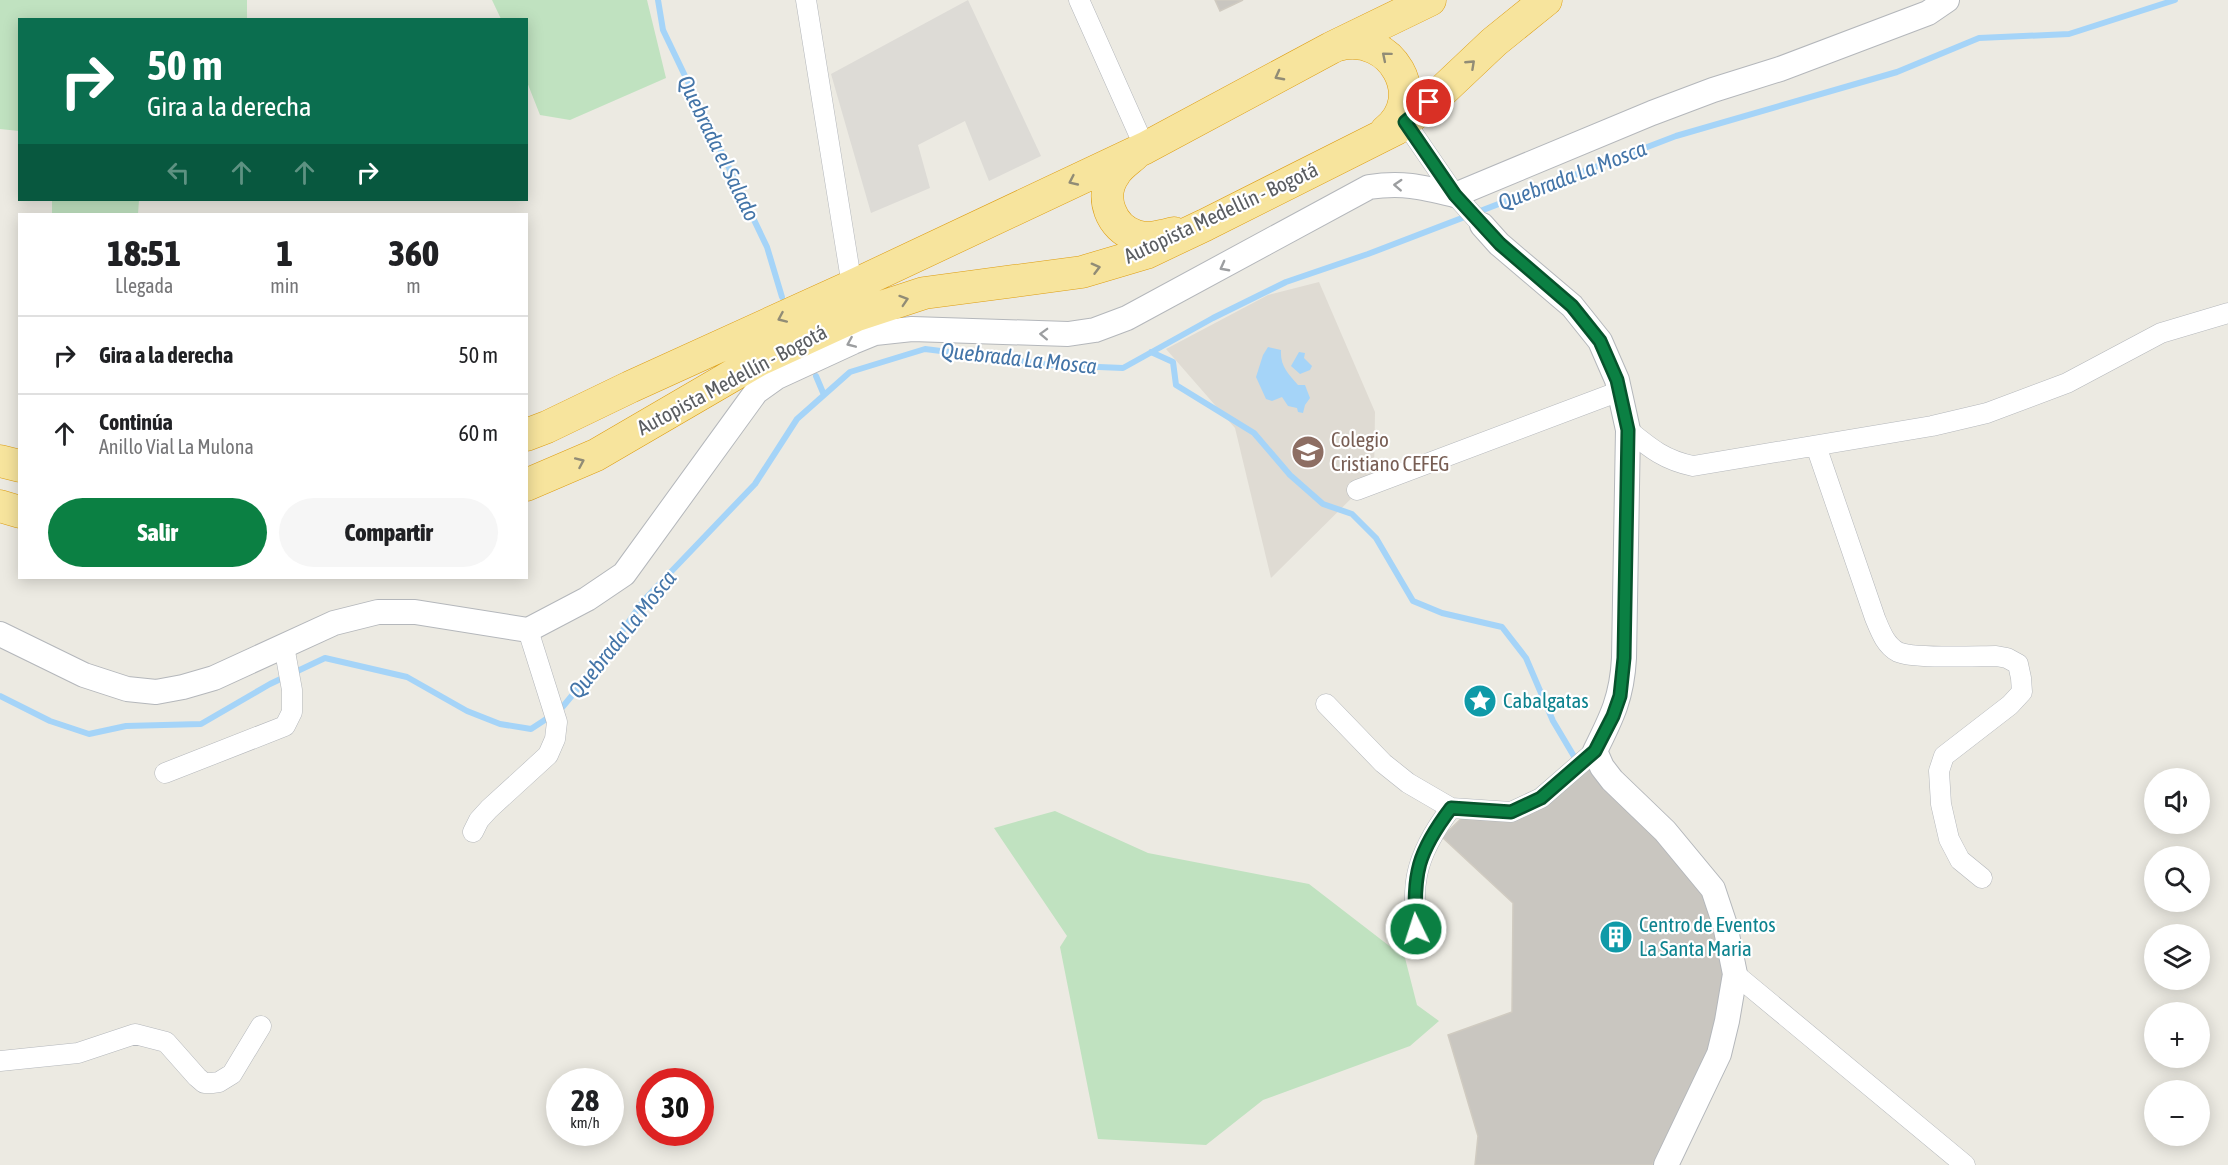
<!DOCTYPE html>
<html lang="es">
<meta charset="utf-8">
<style>
:root{--surface:#fff;--page:#f6f6f6;--text:#202124;--muted:#757577;--line:#e0e0e0;--accent:#0b8043}
body{margin:0;font-family:"Asap Condensed",sans-serif;background:var(--page);color:var(--text);height:100vh;display:flex;flex-direction:column;font-size:22px;white-space:nowrap}
*{box-sizing:border-box;margin:0}
p{font-size:20px;color:var(--muted)}
.icon{flex:none;width:33px;height:33px;fill:none;stroke:currentColor;stroke-width:2;stroke-linecap:round;stroke-linejoin:round}
.map{position:relative;flex:1;overflow:hidden}
.details{position:absolute;left:18px;top:213px;width:510px;height:366px;display:flex;flex-direction:column;background:var(--surface);border-radius:0px;box-shadow:0 3px 15px #0003}
.details>*{flex:none}
.top-card{position:absolute;left:18px;top:18px;width:510px;height:183px;border-radius:0px;box-shadow:0 3px 15px #0003;background:#0b6e4f;color:#fff;overflow:hidden}
.fabs{position:absolute;left:2144px;top:768px;display:grid;gap:12px}
.fabs a{display:grid;place-items:center;width:66px;height:66px;border-radius:50%;background:var(--surface);box-shadow:0 3px 15px #0003;font-size:30px}
.speed{position:absolute;left:546px;top:1068px;display:flex;gap:12px;font-size:30px;font-weight:700;text-align:center}
.speed>*{display:grid;place-content:center;width:78px;height:78px;border-radius:50%;background:var(--surface);box-shadow:0 3px 15px #0003;line-height:1}
.speed small{font-size:15px;font-weight:400}
.speed .limit{border:9px solid #d22;background:#fff;color:#111}
.pin{position:absolute;display:grid;place-items:center;width:51px;height:51px;color:#fff;margin:-26px;border:3px solid #fff;border-radius:50%;box-shadow:0 2px 6px #0007}
.me{position:absolute;width:66px;margin:-33px;rotate:356deg;stroke-linejoin:round;filter:drop-shadow(0 0 4px #0008)}
.turn{display:flex;align-items:center;gap:21px;height:126px;padding:0 30px;font-size:27px}
.turn .icon{width:78px;height:78px;stroke-width:2.5}
.turn b{display:block;font-size:42px;line-height:51px}
.lanes{display:flex;align-items:center;height:57px;padding:0 30px;background:#0003;justify-content:center;gap:30px;direction:ltr}
.lanes .off{opacity:.35}
.eta{display:flex;justify-content:space-evenly;align-items:center;height:102px;text-align:center}
.eta b{font-size:36px;font-weight:800;line-height:42px}
.cta{display:flex;gap:12px;margin-top:auto;padding:12px 30px}
.cta a{flex:1;height:69px;border-radius:36px;background:var(--accent);color:#fff;font-size:24px;font-weight:800;line-height:69px;text-align:center}
.cta a+a{background:var(--page);color:var(--text)}
ul{padding:0;list-style:none}
li{display:flex;align-items:center;gap:18px;height:78px;padding:0 30px;border-top:2px solid var(--line)}
li div{flex:1}
li b{display:block;font-size:22px}
li em{font-style:normal}
.map>svg:first-child{display:block}
.industrial{fill:#dddbd6}
.education{fill:#dfdbd3}
.green{fill:#c0e2c0}
.water{fill:#a5d4f8}
.lines{fill:none;stroke-linecap:round;stroke-linejoin:round}
.stream{stroke:#a5d4f8;stroke-width:6}
.building{fill:#c9c6c0;stroke:#d0cbc1;stroke-width:1.5}
.minor-casing{stroke:#b4b7bb;stroke-width:21}
.tertiary-casing{stroke:#b4b7bb;stroke-width:26}
.trunk-casing{stroke:#dd9d11;stroke-width:33}
.minor{stroke:#fff;stroke-width:20}
.tertiary{stroke:#fff;stroke-width:24}
.trunk{stroke:#f7e49d;stroke-width:32}
.oneway{stroke:#918c76}
.oneway2{stroke:#9c9ea0}
.route-casing{stroke:#07532c;stroke-width:15}
.route{stroke:#0b8043;stroke-width:10}
.labels{text-anchor:middle;stroke-width:4.5;stroke-linejoin:round;paint-order:stroke}
.street-label{font-size:21px;fill:#5a5d61;stroke:#fff}
.education-label{font-size:21px;fill:#785e54;stroke:#fff;text-anchor:start}
.culture-label{font-size:21px;fill:#0d838f;stroke:#fff;text-anchor:start}
.water-label{font-size:22px;font-style:italic;fill:#4475a8;stroke:#fff}
</style>
<div class="map">
<svg width="2228" height="1165" viewBox="0 0 2228 1165">
<rect width="100%" height="100%" fill="#eceae2"/>
<!-- industrial -->
<path class="industrial" d="M968,0L1041,156L989,181L965,121L918,145L930,188L871,213L831,74Z"/>
<!-- education -->
<path class="education" d="M1319,282L1375,412L1374,476L1271,578L1235,428L1166,349L1268,295Z"/>
<!-- green -->
<path class="green" d="M0,0H247V19L20,20L19,131L0,129Z
M492,0H647L666,78L570,120L540,115L527,82L526,20L501,19Z
M52,200H139L138,214H52Z
M1055,811L1148,853L1309,884L1405,958L1417,1005L1439,1021L1410,1046L1263,1100L1206,1145L1098,1139L1060,947L1067,936L994,828Z"/>
<!-- water -->
<path class="water" d="M1268,347L1281,350C1280,366 1288,373 1298,385H1305L1310,398L1305,405L1303,413L1298,412L1297,408L1288,406L1282,397L1272,401L1266,399L1256,377L1263,355Z
M1299,352L1305,353L1304,358L1312,366L1310,370L1300,374L1291,366Z"/>
<g class="lines">
<!-- stream -->
<path class="stream" d="M658,0L663,30L767,247L782,297
M1151,352L1173,362L1176,385L1254,433L1290,475L1323,504L1352,514L1376,538L1413,601L1442,613L1502,627L1526,658L1553,721L1578,763
M816,376L824,395
M0,696L50,721L89,734L126,726L201,724L270,684L325,658L407,677L467,711L500,724L531,729L560,710L604,657L644,600L755,484L797,419L850,372L925,349L1051,365L1123,368L1213,318L1286,282L1368,254L1676,136L1897,72L1979,38L2069,34L2175,0"/>
</g>
<!-- building -->
<path class="building" d="M1215,0H1243L1220,11Z
M1591,766L1665,840L1711,903L1726,970L1714,1044L1652,1165H1475L1478,1136L1448,1035L1512,1012L1513,903L1442,837L1464,816L1514,818Z"/>
<g class="lines">
<!-- minor casing -->
<g class="minor-casing">
<path id="minor" d="M806,0L852,286
M1079,0L1145,148
M1405,122L1455,195L1482,225
M1628,430C1650,448 1664,460 1693,466L1932,426L1987,413L2067,383L2161,333L2228,313
M1816,446L1875,618C1880,630 1885,645 1898,652C1913,659 1977,656 1996,656L2007,658L2018,664L2021,678L2022,692L2010,705L1944,756L1939,771L1941,804L1949,839L1960,860L1982,878
M1357,490L1620,391
M1326,704L1383,763L1408,783L1451,808L1511,812L1541,798L1595,751
M165,773L285,726L292,712V690L284,646
M473,832L479,820L489,809L548,755L555,739L557,722L528,630
M1421,949C1408,888 1414,857 1451,808
M1735,974L1965,1165
M0,1061L78,1053L135,1034L166,1042L197,1077L204,1083H212L219,1082L232,1074L261,1026"/>
</g>
<!-- tertiary casing -->
<g class="tertiary-casing">
<path id="tertiary" d="M1482,225L1499,244L1572,306L1600,341L1617,380L1628,430L1624,658C1622,697 1612,717 1595,751L1602,767L1612,780L1665,831L1713,889L1725,925L1735,974L1727,1021L1719,1054L1666,1165
M0,634L84,675L127,689L156,692L183,687L214,678L334,623L378,612H415L528,630L587,599L624,574L756,392L777,377L853,342L875,333L912,329L1068,334L1095,330L1127,318L1369,187C1403,182 1422,187 1455,195L1652,113L1713,90L1780,69L1928,13L1947,0"/>
</g>
<!-- trunk casing -->
<g class="trunk-casing">
<path id="trunk" d="M1338,45C1392,31 1429,98 1386,131
M1134,155C1127,161 1118,167 1114,175C1099,197 1111,228 1136,236C1149,240 1162,236 1174,233
M526,435L547,427L630,387L852,286L1145,148L1331,48L1430,0
M0,461L20,466
M526,485L596,455L759,360L857,315L924,293L1082,272L1146,253L1205,225L1396,129L1440,93L1494,42L1546,0
M0,506L20,512"/>
</g>
<!-- minor -->
<use href="#minor" class="minor"/>
<!-- tertiary -->
<use href="#tertiary" class="tertiary"/>
<!-- trunk -->
<use href="#trunk" class="trunk"/>
</g>
<!-- one-way arrows -->
<defs><path id="oneway-chevron" d="M-2-3.5L2.5 0L-2 3.5" fill="none" stroke-width="1.6" stroke-linecap="round" stroke-linejoin="round" transform="scale(1.5)"/></defs>
<g class="oneway">
<use href="#oneway-chevron" transform="translate(1386 56) rotate(-140)"/>
<use href="#oneway-chevron" transform="translate(1471 64) rotate(-43)"/>
<use href="#oneway-chevron" transform="translate(1279 76) rotate(152)"/>
<use href="#oneway-chevron" transform="translate(1073 181) rotate(155)"/>
<use href="#oneway-chevron" transform="translate(1096 268) rotate(-15)"/>
<use href="#oneway-chevron" transform="translate(904 300) rotate(-18)"/>
<use href="#oneway-chevron" transform="translate(782 318) rotate(156)"/>
<use href="#oneway-chevron" transform="translate(580 462) rotate(-24)"/>
</g>
<g class="oneway2">
<use href="#oneway-chevron" transform="translate(1398 185) rotate(-177)"/>
<use href="#oneway-chevron" transform="translate(1224 267) rotate(152)"/>
<use href="#oneway-chevron" transform="translate(1044 334) rotate(-178)"/>
<use href="#oneway-chevron" transform="translate(851 343) rotate(157)"/>
</g>
<g class="lines">
<!-- route casing -->
<g class="route-casing">
<path id="route" d="M1416,929C1413,873 1417,853 1451,808L1511,812L1541,798L1595,751L1613,716L1620,696L1624,658L1628,430L1617,380L1600,341L1572,306L1500,244L1455,195L1405,122L1429,102"/>
</g>
<!-- route -->
<use href="#route" class="route"/>
</g>
<!-- icons -->
<defs>
<g id="school-disc" transform="scale(1.725)"><circle r="9.5" fill="#8d6e63" stroke="#fff"/><path d="M0-5L7-2L0 1L-7-2ZM-4 1L0 2.5L4 1V4Q0 6-4 4Z" fill="#fff"/></g>
<g id="sight-disc" transform="scale(1.725)"><circle r="9.5" fill="#0f9aa8" stroke="#fff"/><path d="M0-6L1.8-2.2L6-1.7L2.9 1.2L3.7 5.4L0 3.3L-3.7 5.4L-2.9 1.2L-6-1.7L-1.8-2.2Z" fill="#fff"/></g>
<g id="building-disc" transform="scale(1.725)"><circle r="9.5" fill="#0f9aa8" stroke="#fff"/><path d="M-4-6H4V6H1V3H-1V6H-4ZM-2.5-4.3h1.7v1.8h-1.7ZM.8-4.3h1.7v1.8H.8ZM-2.5-1h1.7V.8h-1.7ZM.8-1h1.7V.8H.8Z" fill="#fff"/></g>
</defs>
<g fill-rule="evenodd">
<use href="#school-disc" x="1308" y="452"/>
<use href="#sight-disc" x="1480" y="701"/>
<use href="#building-disc" x="1616" y="937"/>
</g>
<g class="labels">
<!-- street labels -->
<g class="street-label">
<text transform="translate(1221 213) rotate(-25)" y="7">Autopista Medellín - Bogotá</text>
<text transform="translate(732 380) rotate(-28)" y="7">Autopista Medellín - Bogotá</text>
</g>
<!-- education labels -->
<g class="education-label">
<text x="1331" y="447">Colegio<tspan x="1331" dy="24">Cristiano CEFEG</tspan></text>
</g>
<!-- culture labels -->
<g class="culture-label">
<text x="1503" y="708">Cabalgatas</text>
<text x="1639" y="932">Centro de Eventos<tspan x="1639" dy="24">La Santa Maria</tspan></text>
</g>
<!-- water labels -->
<g class="water-label">
<text transform="translate(719 148) rotate(64)" y="8">Quebrada el Salado</text>
<text transform="translate(1572 175) rotate(-21)" y="8">Quebrada La Mosca</text>
<text transform="translate(1019 358) rotate(6)" y="8">Quebrada La Mosca</text>
<text transform="translate(622 634) rotate(-51)" y="8">Quebrada La Mosca</text>
</g>
</g>
</svg>
<div class="fabs">
<a><svg class="icon" aria-label="sound" viewBox="0 0 24 24"><path d="M4 9h4l5-4v14l-5-4H4zM17 9q2 3 0 6"/></svg></a>
<a><svg class="icon" aria-label="search" viewBox="0 0 24 24"><circle cx="10" cy="10" r="6"/><path d="M15 15l6 6"/></svg></a>
<a><svg class="icon" aria-label="layers" viewBox="0 0 24 24"><path d="M12 4l9 5-9 5-9-5zM3 14l9 5 9-5"/></svg></a>
<a>+</a>
<a>−</a>
</div>
<div class="speed"><div>28<small>km/h</small></div><div class="limit">30</div></div>
<div class="pin" style="left:1429px;top:102px;background:#d93025"><svg class="icon" aria-label="arrive" viewBox="0 0 24 24"><path d="M6 21V4h12l-3 4 3 4H6"/></svg></div>
<svg class="me" style="left:1416px;top:929px" viewBox="-20 -20 40 40"><circle r="17" fill="#0b8043" stroke="#fff" stroke-width="3"/><path d="M0-11L8 9 0 5-8 9z" fill="#fff"/></svg>
<div class="top-card">
<div class="turn"><svg class="icon" aria-label="right" viewBox="0 0 24 24"><path d="M7 20v-9h11M14 6l5 5-5 5"/></svg><div><b>50 m</b>Gira a la derecha</div></div>
<div class="lanes"><svg class="icon off" aria-label="left" viewBox="0 0 24 24"><path d="M17 20v-9H6M10 6l-5 5 5 5"/></svg><svg class="icon off" aria-label="ahead" viewBox="0 0 24 24"><path d="M12 20V5M6 11l6-6 6 6"/></svg><svg class="icon off" aria-label="ahead" viewBox="0 0 24 24"><path d="M12 20V5M6 11l6-6 6 6"/></svg><svg class="icon" aria-label="right" viewBox="0 0 24 24"><path d="M7 20v-9h11M14 6l5 5-5 5"/></svg></div>
</div>
<section class="details">
<div class="eta">
<div><b>18:51</b><p>Llegada</p></div>
<div><b>1</b><p>min</p></div>
<div><b>360</b><p>m</p></div>
</div>
<ul>
<li><svg class="icon" aria-label="right" viewBox="0 0 24 24"><path d="M7 20v-9h11M14 6l5 5-5 5"/></svg><div><b>Gira a la derecha</b></div><em>50 m</em></li>
<li><svg class="icon" aria-label="ahead" viewBox="0 0 24 24"><path d="M12 20V5M6 11l6-6 6 6"/></svg><div><b>Continúa</b><p>Anillo Vial La Mulona</p></div><em>60 m</em></li>
</ul>
<div class="cta"><a>Salir</a><a>Compartir</a></div>
</section>
</div>
